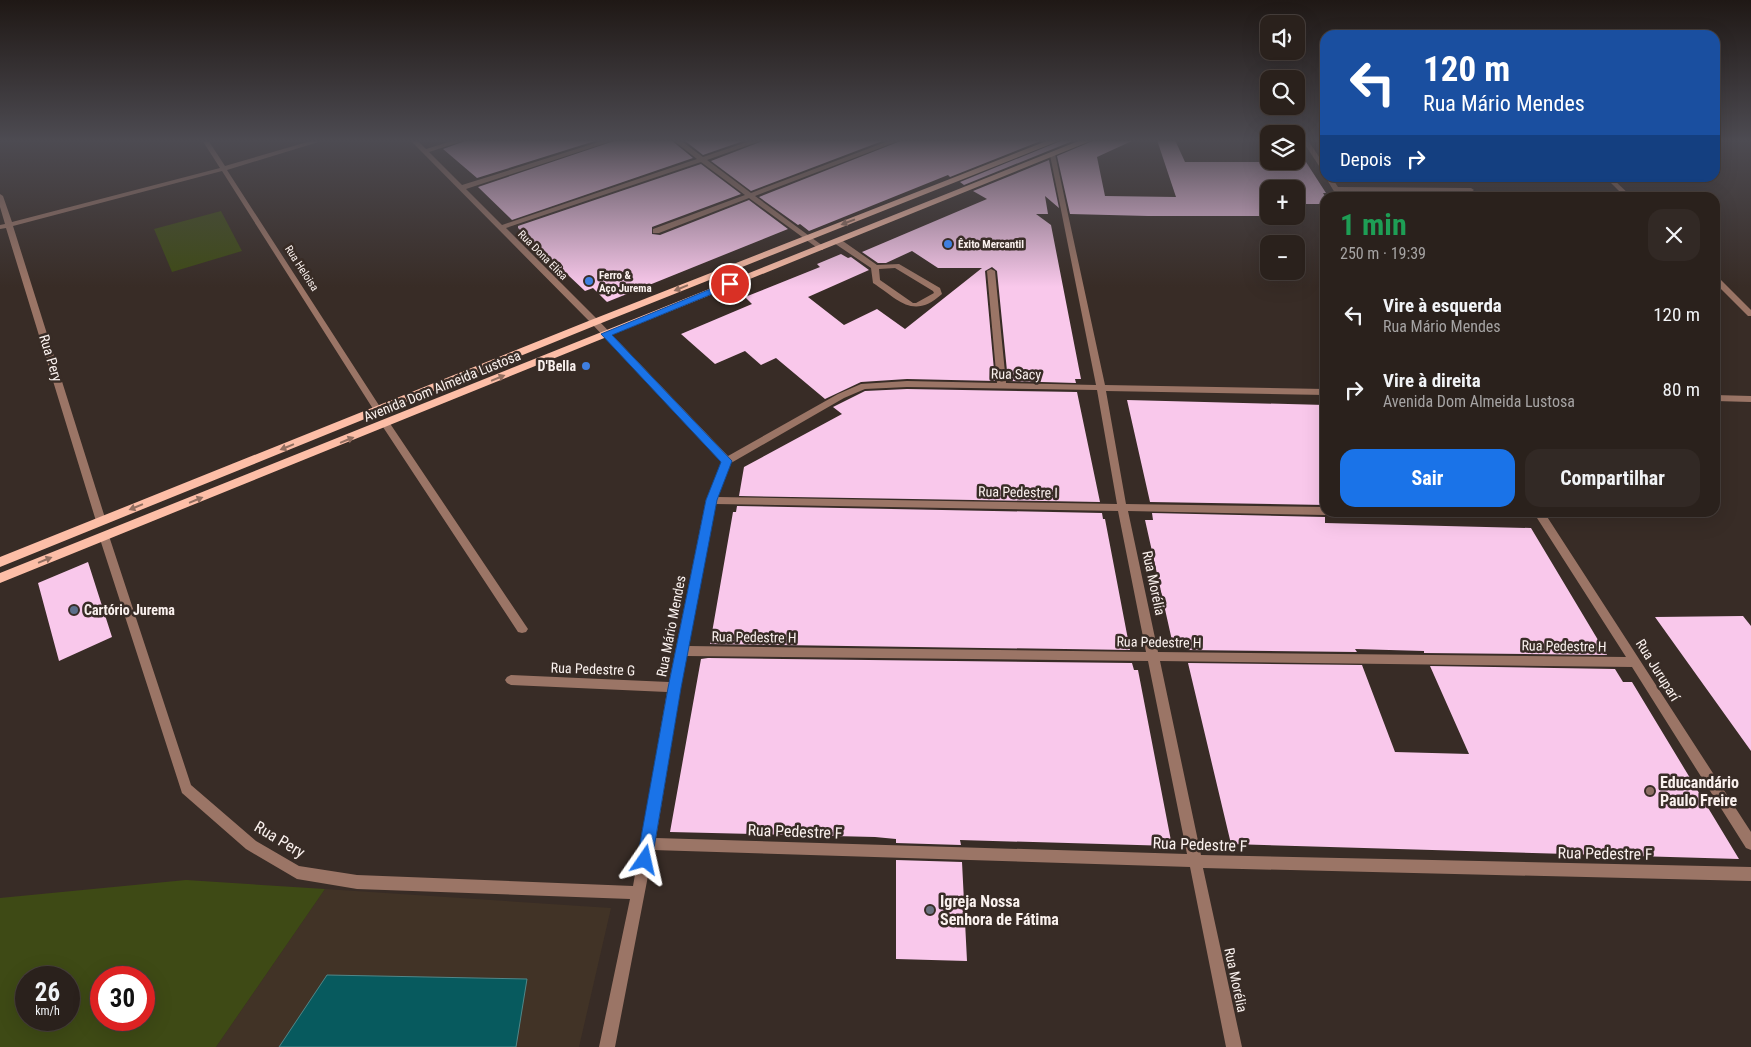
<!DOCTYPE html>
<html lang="pt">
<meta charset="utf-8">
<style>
:root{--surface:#2a211c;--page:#322925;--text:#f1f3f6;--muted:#a5a3a3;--line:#463e3b;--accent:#1a73e8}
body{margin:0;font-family:"Roboto Condensed",sans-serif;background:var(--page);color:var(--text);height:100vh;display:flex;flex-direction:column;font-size:19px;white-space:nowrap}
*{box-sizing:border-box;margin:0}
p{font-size:16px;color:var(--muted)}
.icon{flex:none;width:28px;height:28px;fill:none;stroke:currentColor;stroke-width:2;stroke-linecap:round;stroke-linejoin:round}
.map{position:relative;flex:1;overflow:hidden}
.side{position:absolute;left:1320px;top:192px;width:400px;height:325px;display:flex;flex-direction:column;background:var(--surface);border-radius:15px;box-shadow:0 5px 20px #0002,0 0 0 1px var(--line)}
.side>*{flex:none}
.top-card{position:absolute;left:1320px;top:30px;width:400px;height:152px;border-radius:15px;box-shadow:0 5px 20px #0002,0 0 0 1px var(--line);background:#1a4fa0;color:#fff;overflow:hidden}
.buttons{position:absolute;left:1260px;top:15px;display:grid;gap:10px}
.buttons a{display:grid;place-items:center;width:45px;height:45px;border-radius:10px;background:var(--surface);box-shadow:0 5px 20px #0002,0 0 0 1px var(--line);font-size:25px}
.speed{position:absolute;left:15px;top:966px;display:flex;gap:10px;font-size:25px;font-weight:700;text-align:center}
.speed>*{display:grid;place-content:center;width:65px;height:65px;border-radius:50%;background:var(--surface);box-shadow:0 5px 20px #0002,0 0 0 1px var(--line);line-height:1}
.speed small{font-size:12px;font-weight:400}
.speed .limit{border:8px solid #d22;background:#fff;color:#111}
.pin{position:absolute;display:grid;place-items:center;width:42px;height:42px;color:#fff;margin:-21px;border:2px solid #fff;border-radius:50%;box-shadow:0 1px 5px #0007}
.me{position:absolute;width:55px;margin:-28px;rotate:11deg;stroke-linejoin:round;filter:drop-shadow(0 0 4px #0008)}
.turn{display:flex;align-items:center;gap:18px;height:105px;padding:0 20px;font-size:22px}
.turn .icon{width:65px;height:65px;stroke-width:2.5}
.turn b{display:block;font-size:35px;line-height:42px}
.then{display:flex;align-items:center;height:48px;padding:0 20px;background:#0003;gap:10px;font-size:19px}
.round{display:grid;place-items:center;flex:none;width:52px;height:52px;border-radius:15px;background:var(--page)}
.summary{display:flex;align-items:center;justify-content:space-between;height:85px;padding:0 20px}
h1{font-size:30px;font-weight:700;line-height:38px;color:#1e9e55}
.primary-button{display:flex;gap:10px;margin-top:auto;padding:10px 20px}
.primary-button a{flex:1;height:58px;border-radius:15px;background:var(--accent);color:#fff;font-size:20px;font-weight:700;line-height:58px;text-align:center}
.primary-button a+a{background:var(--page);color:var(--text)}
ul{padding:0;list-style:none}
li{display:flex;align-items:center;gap:15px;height:75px;padding:0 20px}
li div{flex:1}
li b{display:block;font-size:19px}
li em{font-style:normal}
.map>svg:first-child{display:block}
.industrial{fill:#413326}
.green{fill:#3e4a15;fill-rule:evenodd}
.water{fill:#075a5e;stroke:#508789}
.building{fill:#f9c8eb}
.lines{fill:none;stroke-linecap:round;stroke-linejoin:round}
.lane{fill:#9b7566;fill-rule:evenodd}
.street{fill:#9b7566;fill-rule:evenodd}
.primary{fill:#fdbea7;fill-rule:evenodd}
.oneway{fill:#916e60}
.route{fill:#1a73e8;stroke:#114b97}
.shop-dot{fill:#3f7fe0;stroke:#382c26;stroke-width:2}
.service-dot{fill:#5c6f8a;stroke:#382c26;stroke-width:2}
.education-dot{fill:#8d6e63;stroke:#382c26;stroke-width:2}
.worship-dot{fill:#6b7280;stroke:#382c26;stroke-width:2}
.labels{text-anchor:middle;stroke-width:5;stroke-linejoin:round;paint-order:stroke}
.far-poi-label{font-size:11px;font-weight:bold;fill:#faf1ee;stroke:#382c26;text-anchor:start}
.far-street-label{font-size:11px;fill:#faf1ee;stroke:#382c26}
.street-label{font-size:14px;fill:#faf1ee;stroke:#382c26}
.poi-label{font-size:14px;font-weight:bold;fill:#faf1ee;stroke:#382c26;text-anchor:end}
.near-poi-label{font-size:16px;font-weight:bold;fill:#faf1ee;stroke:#382c26;text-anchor:start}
.near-street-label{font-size:16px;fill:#faf1ee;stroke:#382c26}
</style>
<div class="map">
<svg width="1751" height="1047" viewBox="0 0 1751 1047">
<rect width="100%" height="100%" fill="#382c26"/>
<!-- industrial -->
<path class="industrial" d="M325,889L611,908L579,1047H216Z"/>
<!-- green -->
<path class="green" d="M221,211L242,251L172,272L154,229Z
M186,880L325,889L216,1047H0V898ZM26,978H69V1020H26ZM101,978H144V1020H101Z"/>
<!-- water -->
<path class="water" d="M327,975L527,979L516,1047H279Z"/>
<!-- building -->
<path class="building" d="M468,140H598L477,178L443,149Z
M617,140H671L693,158L512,220L478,187Z
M684,140H746L703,155Z
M765,140H885L751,191L711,161Z
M903,140H1043L950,177L948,175L809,231L800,224L798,225L759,197Z
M1063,140H1075L964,185L960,182Z
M1095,140H1134L1097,157L1105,196L1176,197L1157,140H1175L1185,162H1306L1326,193H1323L1326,198L1325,204H1296V189H1269V216H1293H1148L1070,214L1057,156Z
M1049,160L1059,208L1045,196L1048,214H1036L1051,225L1081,379H1075L1076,383L1008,381L997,271L992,267L985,271L995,381L907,379L861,382L825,399L776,358L761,365L745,351L715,364L681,334L752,304L745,297L820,267L817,264L841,254L848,258L851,257L869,270L808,297L844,325L877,309L905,329L982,268H938L912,251L886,263H878L862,252L987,199L973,191Z
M701,164L741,194L652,227V234L660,235L749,200L788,229L607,302L593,288L585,291L518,228V226Z
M907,389L1077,392L1100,502L739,496L744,467L842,414L833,407L865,391Z
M1127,400L1325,405V505L1150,502Z
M737,506L1102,513L1103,519H1105L1130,650L710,644L733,512H736Z
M1152,513L1325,517V523L1531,528L1607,655L1424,653V651L1355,649L1357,652L1185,650L1184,645H1173L1145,520H1153Z
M88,562L112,637L59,661L38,583Z
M1743,616L1751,626V751L1655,617Z
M708,658L1132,663L1134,670H1138L1172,846L960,840L961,845L896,843V839L875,837L670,832L701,659Z
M1188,663L1362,665L1395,752L1469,754L1430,666L1615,669L1623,682H1632L1739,859L1231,844Z
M896,860L962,862L967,961L896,959Z"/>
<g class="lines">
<!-- lane -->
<path class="lane" d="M834,239H840L877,265L899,264L940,288L942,294C913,320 899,300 873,283L871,268L834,243ZM895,268L933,291L934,293L916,303H913L880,280L879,269Z"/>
<!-- street -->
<path class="street" d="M202,140H208L225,166L314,140H325L227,170L382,410L378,413L375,412L222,171L13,226L106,521L101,525L96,521L6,228L0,229V225L5,224L0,207V194L3,196L12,222L220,168Z
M410,140H417L426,149L455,140H466L429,152L462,185L605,140H615L466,189L502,225L697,159L673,140H680L703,157L753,140H763L707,160L751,193L891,140H901L755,196L823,246V250H820L749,198L659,233H653V229L745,195L701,162L506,228L598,320L728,456L838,394L861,384L907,381L997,383L987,271L991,269L995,271L1006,383L1096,385L1050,155L1055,154L1105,385L1325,389V395L1106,391L1126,504L1325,507V512H1329L1325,515L1128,511L1158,652L1626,657L1537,518L1431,516L1426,512H1544L1751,832V850L1746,848L1632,667L1160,661L1201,855L1751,867V881L1203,868L1242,1047H1226L1190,867L653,850L615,1047H599L630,899L357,889L297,879L246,849L182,793L99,536L104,532L109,536L191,785L256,841L299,866L357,875L633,886L667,692L511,685L507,683L505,680L507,677L511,675L669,682L706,500L722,462L592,324ZM907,387L1097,390L1117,504L717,497L731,463L844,398L865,389ZM715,504L1118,511L1146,652L688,646ZM686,656L1148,661L1187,854L656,838Z
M1302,140H1308L1325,166V173L1323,172Z
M1326,178H1332L1338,187L1471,188L1474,190L1471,192L1341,191L1345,198H1338Z
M1606,178H1612L1633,198H1626Z
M1715,277H1718L1751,310V316H1748L1715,283Z
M1715,395L1751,396V402L1715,401Z
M386,421L389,422L526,626L528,629L526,632L522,633L518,632L381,424Z"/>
<!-- primary -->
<path class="primary" d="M1049,140H1061L599,324L0,567V557L591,320Z
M1081,140H1093L0,583V573Z"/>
</g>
<!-- one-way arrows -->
<defs><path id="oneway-solid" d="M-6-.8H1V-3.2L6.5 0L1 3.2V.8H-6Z" transform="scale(1.25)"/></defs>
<g class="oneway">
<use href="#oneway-solid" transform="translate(848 222) rotate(159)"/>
<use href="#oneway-solid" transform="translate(681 288) rotate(158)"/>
<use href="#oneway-solid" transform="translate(498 378) rotate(-22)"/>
<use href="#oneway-solid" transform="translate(347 440) rotate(-22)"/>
<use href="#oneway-solid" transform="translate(287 447) rotate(158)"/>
<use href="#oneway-solid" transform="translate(196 500) rotate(-22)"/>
<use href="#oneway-solid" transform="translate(136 507) rotate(158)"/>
<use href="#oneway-solid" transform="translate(45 560) rotate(-22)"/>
</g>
<!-- sky -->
<linearGradient id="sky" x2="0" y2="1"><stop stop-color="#1f1815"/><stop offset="0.49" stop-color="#4d4b52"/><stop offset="1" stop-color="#4d4b52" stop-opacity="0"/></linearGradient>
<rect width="1751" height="287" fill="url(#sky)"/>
<!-- route -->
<path class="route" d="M730,281L735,284L734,285L612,335L732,461L717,500L681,688L652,860L650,865L645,868L639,865L637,860L668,688L706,500L721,462L601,334Z"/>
<!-- markers -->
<g class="shop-dot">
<circle cx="948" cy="244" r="5"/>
<circle cx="589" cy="281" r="5"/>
<circle cx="586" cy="366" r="5"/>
</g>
<circle class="service-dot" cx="74" cy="610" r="5"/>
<circle class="education-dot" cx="1650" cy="791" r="5"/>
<circle class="worship-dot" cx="930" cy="910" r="5"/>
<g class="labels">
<!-- far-poi labels -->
<g class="far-poi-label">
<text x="958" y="248">Êxito Mercantil</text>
<text x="599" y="279">Ferro &amp;<tspan x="599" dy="13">Aço Jurema</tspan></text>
</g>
<!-- far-street labels -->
<g class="far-street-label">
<text transform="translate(543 255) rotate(45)" y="4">Rua Dona Elisa</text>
<text transform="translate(302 268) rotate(57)" y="4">Rua Heloisa</text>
</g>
<!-- street labels -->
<g class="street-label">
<text transform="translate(51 358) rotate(73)" y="5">Rua Pery</text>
<text transform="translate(1016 374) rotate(1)" y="5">Rua Sacy</text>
<text transform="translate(442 386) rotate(-22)" y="5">Avenida Dom Almeida Lustosa</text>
<text transform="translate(1018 492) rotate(1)" y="5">Rua Pedestre I</text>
<text transform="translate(1154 583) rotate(78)" y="5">Rua Morélia</text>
<text transform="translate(671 626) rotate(-79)" y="5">Rua Mário Mendes</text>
<text transform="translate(754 637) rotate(1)" y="5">Rua Pedestre H</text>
<text transform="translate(1159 642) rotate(1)" y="5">Rua Pedestre H</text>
<text transform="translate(1564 646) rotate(1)" y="5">Rua Pedestre H</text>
<text transform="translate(593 669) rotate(2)" y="5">Rua Pedestre G</text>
<text transform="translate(1658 670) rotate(58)" y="5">Rua Juruparí</text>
<text transform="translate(1236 980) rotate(78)" y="5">Rua Morélia</text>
</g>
<!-- poi labels -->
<g class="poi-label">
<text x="576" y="371">D'Bella</text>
<text x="84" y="615" text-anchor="start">Cartório Jurema</text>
</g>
<!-- near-poi labels -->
<g class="near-poi-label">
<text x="1660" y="788">Educandário<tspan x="1660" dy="18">Paulo Freire</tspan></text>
<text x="940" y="907">Igreja Nossa<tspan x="940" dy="18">Senhora de Fátima</tspan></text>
</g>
<!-- near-street labels -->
<g class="near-street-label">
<text transform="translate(795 831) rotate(2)" y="6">Rua Pedestre F</text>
<text transform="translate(280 839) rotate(31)" y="6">Rua Pery</text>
<text transform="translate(1200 844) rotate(2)" y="6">Rua Pedestre F</text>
<text transform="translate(1605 853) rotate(1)" y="6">Rua Pedestre F</text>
</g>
</g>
</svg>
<div class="buttons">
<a><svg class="icon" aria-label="sound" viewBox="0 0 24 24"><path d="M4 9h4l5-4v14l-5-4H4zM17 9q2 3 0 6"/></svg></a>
<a><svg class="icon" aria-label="search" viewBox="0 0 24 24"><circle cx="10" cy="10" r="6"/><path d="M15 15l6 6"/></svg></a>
<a><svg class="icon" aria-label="layers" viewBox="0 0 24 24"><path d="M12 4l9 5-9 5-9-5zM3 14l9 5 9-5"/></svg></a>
<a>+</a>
<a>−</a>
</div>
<div class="speed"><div>26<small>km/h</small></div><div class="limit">30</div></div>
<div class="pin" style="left:730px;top:284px;background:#d93025"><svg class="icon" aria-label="arrive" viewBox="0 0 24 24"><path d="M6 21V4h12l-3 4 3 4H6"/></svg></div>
<svg class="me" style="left:645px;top:860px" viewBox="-20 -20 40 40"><path d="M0-17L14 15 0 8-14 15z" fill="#1a73e8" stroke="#fff" stroke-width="4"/></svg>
<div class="top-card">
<div class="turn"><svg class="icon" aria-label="left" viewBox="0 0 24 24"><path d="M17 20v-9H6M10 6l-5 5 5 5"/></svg><div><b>120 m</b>Rua Mário Mendes</div></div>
<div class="then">Depois<svg class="icon" aria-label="right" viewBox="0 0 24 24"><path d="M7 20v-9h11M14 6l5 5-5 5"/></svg></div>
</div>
<section class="side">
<div class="summary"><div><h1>1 min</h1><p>250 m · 19:39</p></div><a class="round"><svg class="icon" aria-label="close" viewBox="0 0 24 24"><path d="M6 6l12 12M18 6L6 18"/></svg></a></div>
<ul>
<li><svg class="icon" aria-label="left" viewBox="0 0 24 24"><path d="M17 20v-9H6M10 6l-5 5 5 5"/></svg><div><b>Vire à esquerda</b><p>Rua Mário Mendes</p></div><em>120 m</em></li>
<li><svg class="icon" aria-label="right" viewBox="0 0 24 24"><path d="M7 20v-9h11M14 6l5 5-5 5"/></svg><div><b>Vire à direita</b><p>Avenida Dom Almeida Lustosa</p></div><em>80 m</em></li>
</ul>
<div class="primary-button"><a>Sair</a><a>Compartilhar</a></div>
</section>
</div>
